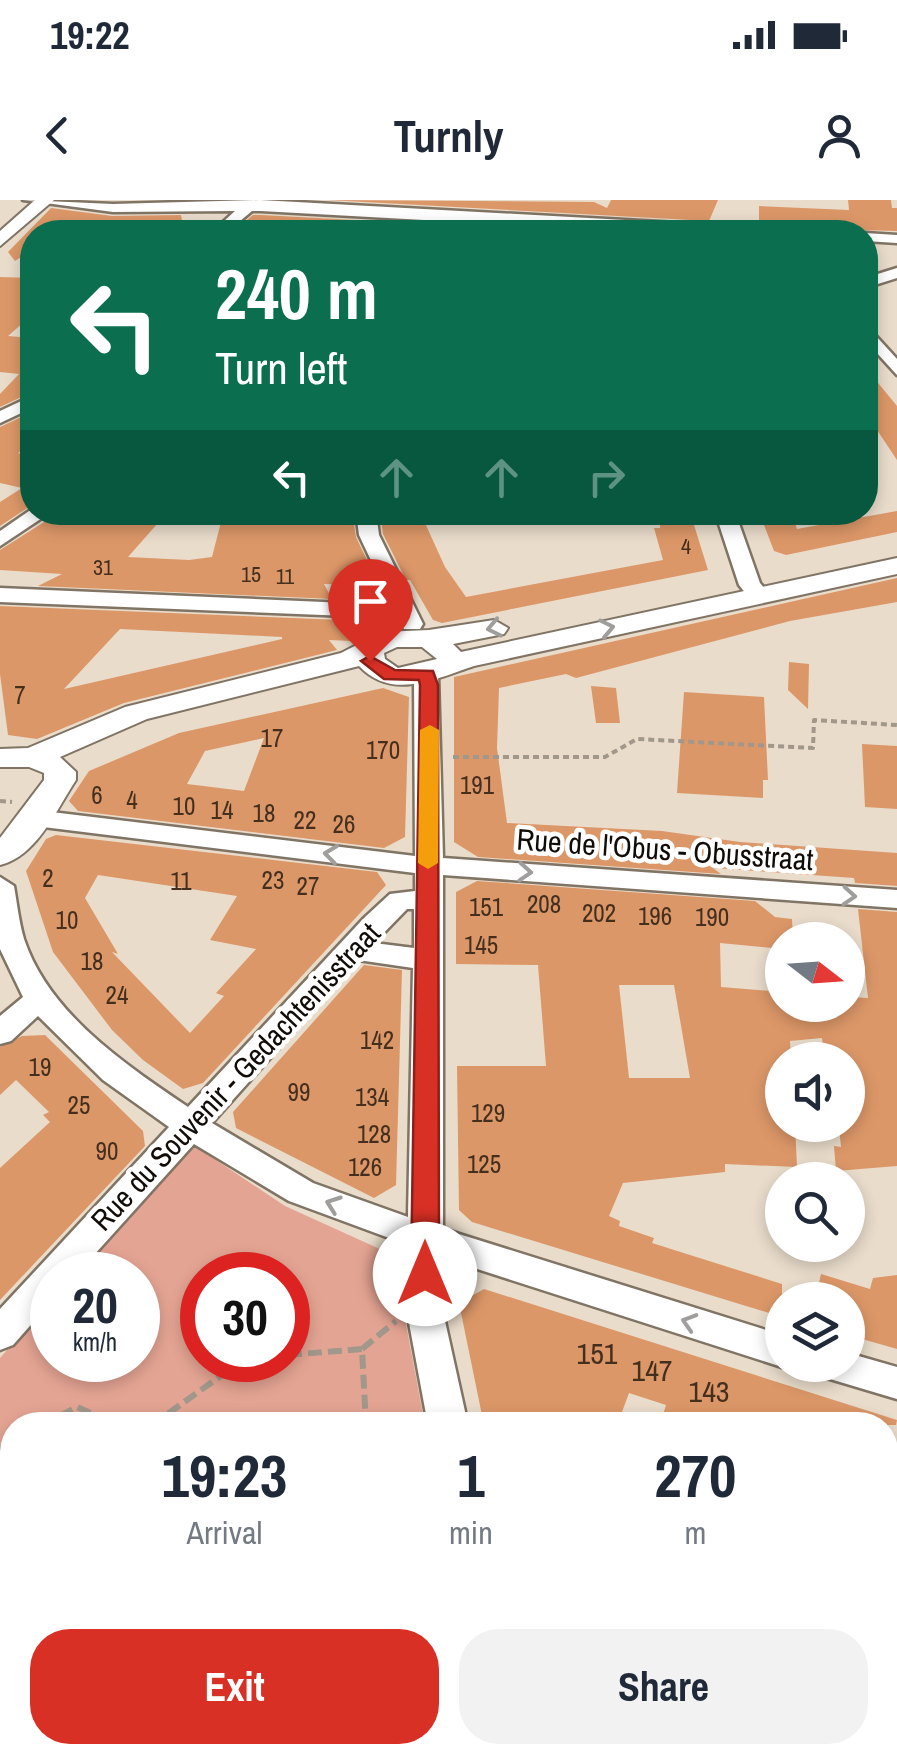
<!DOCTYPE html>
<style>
:root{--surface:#fff;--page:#f2f2f3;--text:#1f2937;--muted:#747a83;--accent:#d93025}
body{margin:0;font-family:"Archivo Narrow",sans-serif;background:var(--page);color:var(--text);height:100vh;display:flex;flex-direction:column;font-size:38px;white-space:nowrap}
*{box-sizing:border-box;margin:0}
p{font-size:32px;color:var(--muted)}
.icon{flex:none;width:55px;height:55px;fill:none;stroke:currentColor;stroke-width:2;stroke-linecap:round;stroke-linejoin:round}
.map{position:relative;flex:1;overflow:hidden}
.details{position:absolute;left:0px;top:1212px;width:898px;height:352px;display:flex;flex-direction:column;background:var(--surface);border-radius:40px 40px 0 0;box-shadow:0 5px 15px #0003}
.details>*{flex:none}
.hud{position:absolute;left:20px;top:20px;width:858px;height:305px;border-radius:40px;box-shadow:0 5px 15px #0003;background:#0b6e4f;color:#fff;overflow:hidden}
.needle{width:65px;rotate:107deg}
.fabs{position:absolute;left:765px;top:722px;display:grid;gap:20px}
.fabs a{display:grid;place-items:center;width:100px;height:100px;border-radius:50%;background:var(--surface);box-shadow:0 5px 15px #0003;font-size:50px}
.speed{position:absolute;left:30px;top:1052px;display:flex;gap:20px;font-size:50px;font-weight:700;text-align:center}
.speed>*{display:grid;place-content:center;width:130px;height:130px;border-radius:50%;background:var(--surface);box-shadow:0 5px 15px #0003;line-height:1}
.speed small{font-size:25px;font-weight:400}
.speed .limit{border:15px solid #d22;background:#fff;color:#111}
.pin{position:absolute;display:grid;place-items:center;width:85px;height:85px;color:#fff;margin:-102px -42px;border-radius:50% 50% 50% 0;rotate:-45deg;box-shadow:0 0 10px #0007}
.pin .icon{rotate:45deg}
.me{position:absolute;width:110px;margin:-55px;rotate:0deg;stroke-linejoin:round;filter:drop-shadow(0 0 8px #0008)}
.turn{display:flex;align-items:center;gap:35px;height:210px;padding:0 30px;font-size:45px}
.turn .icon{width:130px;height:130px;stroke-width:2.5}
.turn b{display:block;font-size:70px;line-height:85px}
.lanes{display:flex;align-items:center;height:95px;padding:0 30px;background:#0003;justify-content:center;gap:50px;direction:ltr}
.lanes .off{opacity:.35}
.eta{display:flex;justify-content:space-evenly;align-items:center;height:170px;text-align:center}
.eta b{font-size:60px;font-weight:700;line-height:70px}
.action{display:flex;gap:20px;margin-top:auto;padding:20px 30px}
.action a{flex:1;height:115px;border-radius:40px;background:var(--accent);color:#fff;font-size:40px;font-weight:700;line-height:115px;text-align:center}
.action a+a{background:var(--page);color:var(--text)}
.status{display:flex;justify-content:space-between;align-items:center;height:70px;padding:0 50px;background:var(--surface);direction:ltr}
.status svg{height:28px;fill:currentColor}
header{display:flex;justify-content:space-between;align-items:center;height:130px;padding:0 30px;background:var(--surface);font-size:45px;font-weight:700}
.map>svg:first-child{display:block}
.green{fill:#e4a493;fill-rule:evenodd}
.building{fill:#dc9768;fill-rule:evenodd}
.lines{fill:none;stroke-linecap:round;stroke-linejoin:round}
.minor-casing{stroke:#807465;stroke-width:5}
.tertiary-casing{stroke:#807465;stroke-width:4}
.path-far1{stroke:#a1978a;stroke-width:4;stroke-dasharray:6 4;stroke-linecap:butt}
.path{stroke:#a1978a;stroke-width:6;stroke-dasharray:14 6;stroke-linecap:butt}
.minor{fill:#fff;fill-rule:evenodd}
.tertiary{fill:#fff;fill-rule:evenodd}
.oneway{stroke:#a09e9c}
.route{fill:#d93025;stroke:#8d1f18;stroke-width:2.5}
.slow{fill:#f59e0b}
.labels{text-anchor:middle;stroke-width:9;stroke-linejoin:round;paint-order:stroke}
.far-number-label{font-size:22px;fill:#442f1f}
.number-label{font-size:25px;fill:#442f1f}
.street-label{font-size:30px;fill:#110c07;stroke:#fff}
.near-number-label{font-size:30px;fill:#442f1f}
</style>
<div class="status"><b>19:22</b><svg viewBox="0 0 49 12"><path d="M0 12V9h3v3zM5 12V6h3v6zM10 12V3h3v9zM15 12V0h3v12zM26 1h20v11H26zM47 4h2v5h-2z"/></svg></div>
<header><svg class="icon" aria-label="back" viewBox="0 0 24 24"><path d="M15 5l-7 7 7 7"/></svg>Turnly<svg class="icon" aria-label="person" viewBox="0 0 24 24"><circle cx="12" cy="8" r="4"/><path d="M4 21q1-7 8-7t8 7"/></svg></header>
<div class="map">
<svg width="897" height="1564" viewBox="0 0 897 1564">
<rect width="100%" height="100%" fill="#e9dccb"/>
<!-- green -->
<path class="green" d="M192,944L285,1006L393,1055L425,1225H12V1552H575L583,1564H0V1158L52,1099V1160H138V1075H74ZM202,1075H288V1160H202Z"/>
<!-- building -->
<path class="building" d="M328,0L594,2L607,8L611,0H718L709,21Z
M848,0H891L892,8H897V31L778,28L759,24V6L849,10Z
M51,8L112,16L181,15L184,32H32V50L15,61L8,52Z
M253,15H261L582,32H232Z
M0,77L32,78V115L8,136L32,138V192L0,207V194L19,174L0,172Z
M865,167L897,206V260L865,212L871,211L865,203Z
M32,212V244L18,253L32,257V305L0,326V302L22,288L0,283V227Z
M897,311V332L786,355L774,351L759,312L792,314L797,329Z
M60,312H113L108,316L158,323L128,357L189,360L212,357L221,322L290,324L294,312H352L356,337L375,377L360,385L324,384L332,399L38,386L62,374L0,370V350Z
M380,312H420L445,367L466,397L663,360L654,328H660L661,312H690L708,370L442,423L433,420L410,380H406L383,334Z
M897,378V402L790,421L576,478L566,474L499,488L497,548L507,623L662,631L740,642L897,653V686L855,683L854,678L713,668L721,674L478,657L454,642V477Z
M0,406L342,420L352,441L329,440L337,450L124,503L37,539L8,535L0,474ZM120,429L282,437V439L64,489Z
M789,462L809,464L808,509L788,490Z
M591,486L616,488L620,523H596Z
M383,488L409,497L405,637L384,648L78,611L69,601L89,571L179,533ZM264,538L244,591L187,584L205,551Z
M684,492L764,497L768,580H763V598L677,593Z
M862,544L897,546V609L865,607Z
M56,635L377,672L386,685L203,883L183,889L143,860L112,830L53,752L26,671L46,639ZM98,675L237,696L210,740L256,749L216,793L224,796L190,833L112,752L118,754L85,698Z
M477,681L755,701L775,717L792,719L793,740H782V749L720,743L721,787L782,792V805H848V797L868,798L858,709L897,712V966L836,971L834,946L841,947L839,927H848V860H825L822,838L790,841L791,860H782V925H795L797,967L725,964V972L623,983L609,1016L620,1021L619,1026L654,1038L652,1043L782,1084V1117L472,1022L459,1010L457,866H546L538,765L456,764V692ZM619,785H674L690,878H629Z
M364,765L402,770L396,985L374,998L236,928L233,912Z
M45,835L143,931L145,946L0,1100V968L50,922L43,915L49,912L16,880L0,895V847L22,836Z
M821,1074L870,1089L873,1078L897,1075V1149L848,1135V1100H815Z
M484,1089L897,1220L896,1225H660L666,1205L629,1193L622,1212L575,1219L576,1225H484L459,1103Z"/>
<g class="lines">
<!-- minor casing -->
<g class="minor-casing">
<path id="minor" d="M23,0L113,4L260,0L770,28L777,32L587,29L261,11H252L227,32H212L235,11L113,12Z
M865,33L897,35V43L865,41Z
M897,68V78L865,88V78Z
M865,124L897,159V175L865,140Z
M32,196V208L0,223V211Z
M32,309V312H51L0,346V331Z
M356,312H376L379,335L423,424L420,429H404L398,418L0,402V388L392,405L359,335Z
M715,312H735L760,383L770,395L767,400H751L739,385Z
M426,468L438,475L443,658L897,690V708L443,675V1029L782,1135V1165H787L782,1167L443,1058V1112L468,1225H428L407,1112L408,1045L289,1001L194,944L76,1075H52V1101L13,1145L0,1150V1109L169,927L103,880L38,816L11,841L0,844V816L23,797L0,749V677L14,686C17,703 19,722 24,739C49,814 126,865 188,907L364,718L390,694L415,691V673L35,626L22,618L35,610L415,656L414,475ZM407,709H414V748L374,743ZM358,760L413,768L408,1017L313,983L212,923Z
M848,1153L897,1167V1199L820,1176L814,1165H848Z
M587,1552H636L641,1564H592Z"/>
</g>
<!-- tertiary casing -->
<g class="tertiary-casing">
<path id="tertiary" d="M35,0H54L0,46V31Z
M897,358V374L474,466C435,479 392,501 359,466L147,519L60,557L76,572V580C56,610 37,656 0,665V638L44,580V573L29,567H0V549L28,548L125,507L341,453L382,432L429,430L494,420L508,428L504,434L453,444L461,452ZM397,447H422L437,459L398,468L385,459L384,453Z"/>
</g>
<!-- path-far1 -->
<path class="path-far1" d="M453,557H605L637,539L813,548L814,520L897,525
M0,601L12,602"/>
<!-- path -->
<path class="path" d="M362,1149L396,1121
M288,1155L362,1149L366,1225
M42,1225L77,1207L117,1225
M152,1225L243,1160
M0,1249L12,1242
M169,1552L171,1564
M493,1552L501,1564
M67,1564L95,1552"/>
<!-- minor -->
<use href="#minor" class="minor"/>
<!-- tertiary -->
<use href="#tertiary" class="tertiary"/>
</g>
<!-- one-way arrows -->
<defs><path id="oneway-chevron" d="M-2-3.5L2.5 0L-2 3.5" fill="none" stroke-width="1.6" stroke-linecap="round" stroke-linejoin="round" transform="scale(2.5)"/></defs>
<g class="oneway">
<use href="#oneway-chevron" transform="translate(494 428) rotate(168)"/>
<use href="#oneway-chevron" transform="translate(607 428) rotate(-12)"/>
<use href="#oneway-chevron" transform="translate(331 654) rotate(-173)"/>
<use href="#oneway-chevron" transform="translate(525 672) rotate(4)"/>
<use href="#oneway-chevron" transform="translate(849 696) rotate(4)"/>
<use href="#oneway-chevron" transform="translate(333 1004) rotate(-160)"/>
<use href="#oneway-chevron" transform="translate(689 1122) rotate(-163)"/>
</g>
<!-- route -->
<path class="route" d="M370,456L395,470L433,471L438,485L439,1074L435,1082H415L411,1074L420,485L419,480L384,479L361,461Z"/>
<!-- slow -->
<path class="slow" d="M430,525L439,530L438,663L428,669L418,663L420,530Z"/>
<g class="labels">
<!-- far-number labels -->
<g class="far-number-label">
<text x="686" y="354">4</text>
<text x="103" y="375">31</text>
<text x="251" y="382">15</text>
<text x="285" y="384">11</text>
</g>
<!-- number labels -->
<g class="number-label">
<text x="20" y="504">7</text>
<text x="272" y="547">17</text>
<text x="383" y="559">170</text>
<text x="477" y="594">191</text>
<text x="97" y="604">6</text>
<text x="132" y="609">4</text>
<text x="184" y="615">10</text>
<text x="222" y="619">14</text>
<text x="264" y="622">18</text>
<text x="305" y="629">22</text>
<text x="344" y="633">26</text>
<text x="48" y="687">2</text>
<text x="273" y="689">23</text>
<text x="181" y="690">11</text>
<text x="308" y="695">27</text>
<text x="544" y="713">208</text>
<text x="486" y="716">151</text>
<text x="599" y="722">202</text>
<text x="655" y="725">196</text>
<text x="712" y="726">190</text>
<text x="67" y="729">10</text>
<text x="481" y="754">145</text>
<text x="92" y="770">18</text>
<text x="117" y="804">24</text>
<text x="377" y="849">142</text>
<text x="40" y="876">19</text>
<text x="299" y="901">99</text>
<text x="372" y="906">134</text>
<text x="79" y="914">25</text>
<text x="488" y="922">129</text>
<text x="374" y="943">128</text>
<text x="107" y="960">90</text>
<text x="484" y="973">125</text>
<text x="365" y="976">126</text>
</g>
<!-- street labels -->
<g class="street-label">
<text transform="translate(665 650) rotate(4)" y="10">Rue de l'Obus - Obusstraat</text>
<text transform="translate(236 877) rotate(-47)" y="10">Rue du Souvenir - Gedachtenisstraat</text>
</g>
<!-- near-number labels -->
<g class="near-number-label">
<text x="597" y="1164">151</text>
<text x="652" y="1181">147</text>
<text x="709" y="1202">143</text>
</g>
</g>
</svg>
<div class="fabs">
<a><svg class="needle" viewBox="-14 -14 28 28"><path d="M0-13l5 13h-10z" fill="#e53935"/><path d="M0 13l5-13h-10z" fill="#747a83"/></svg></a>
<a><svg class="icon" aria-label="sound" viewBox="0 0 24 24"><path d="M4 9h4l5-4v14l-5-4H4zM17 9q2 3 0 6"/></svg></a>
<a><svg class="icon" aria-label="search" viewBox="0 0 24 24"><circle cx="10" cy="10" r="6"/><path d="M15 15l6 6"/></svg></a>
<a><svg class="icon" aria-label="layers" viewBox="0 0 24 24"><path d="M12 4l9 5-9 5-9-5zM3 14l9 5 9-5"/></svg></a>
</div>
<div class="speed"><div>20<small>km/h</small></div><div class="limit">30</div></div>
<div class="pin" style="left:370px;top:461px;background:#d93025"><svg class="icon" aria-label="arrive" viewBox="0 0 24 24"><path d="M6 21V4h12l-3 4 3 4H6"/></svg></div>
<svg class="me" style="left:425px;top:1074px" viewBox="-20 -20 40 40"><circle r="19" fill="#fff"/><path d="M0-13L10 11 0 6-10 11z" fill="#d93025"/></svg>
<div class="hud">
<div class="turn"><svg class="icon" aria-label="left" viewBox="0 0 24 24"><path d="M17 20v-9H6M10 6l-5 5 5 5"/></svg><div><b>240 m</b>Turn left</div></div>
<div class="lanes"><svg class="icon" aria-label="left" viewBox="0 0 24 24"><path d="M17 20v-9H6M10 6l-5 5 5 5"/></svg><svg class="icon off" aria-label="ahead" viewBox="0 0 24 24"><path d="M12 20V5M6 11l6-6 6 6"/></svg><svg class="icon off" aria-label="ahead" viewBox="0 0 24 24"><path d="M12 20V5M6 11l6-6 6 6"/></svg><svg class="icon off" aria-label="right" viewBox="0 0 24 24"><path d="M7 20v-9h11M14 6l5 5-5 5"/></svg></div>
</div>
<section class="details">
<div class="eta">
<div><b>19:23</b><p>Arrival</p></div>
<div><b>1</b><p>min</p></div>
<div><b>270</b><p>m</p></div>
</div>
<div class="action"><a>Exit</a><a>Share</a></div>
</section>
</div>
